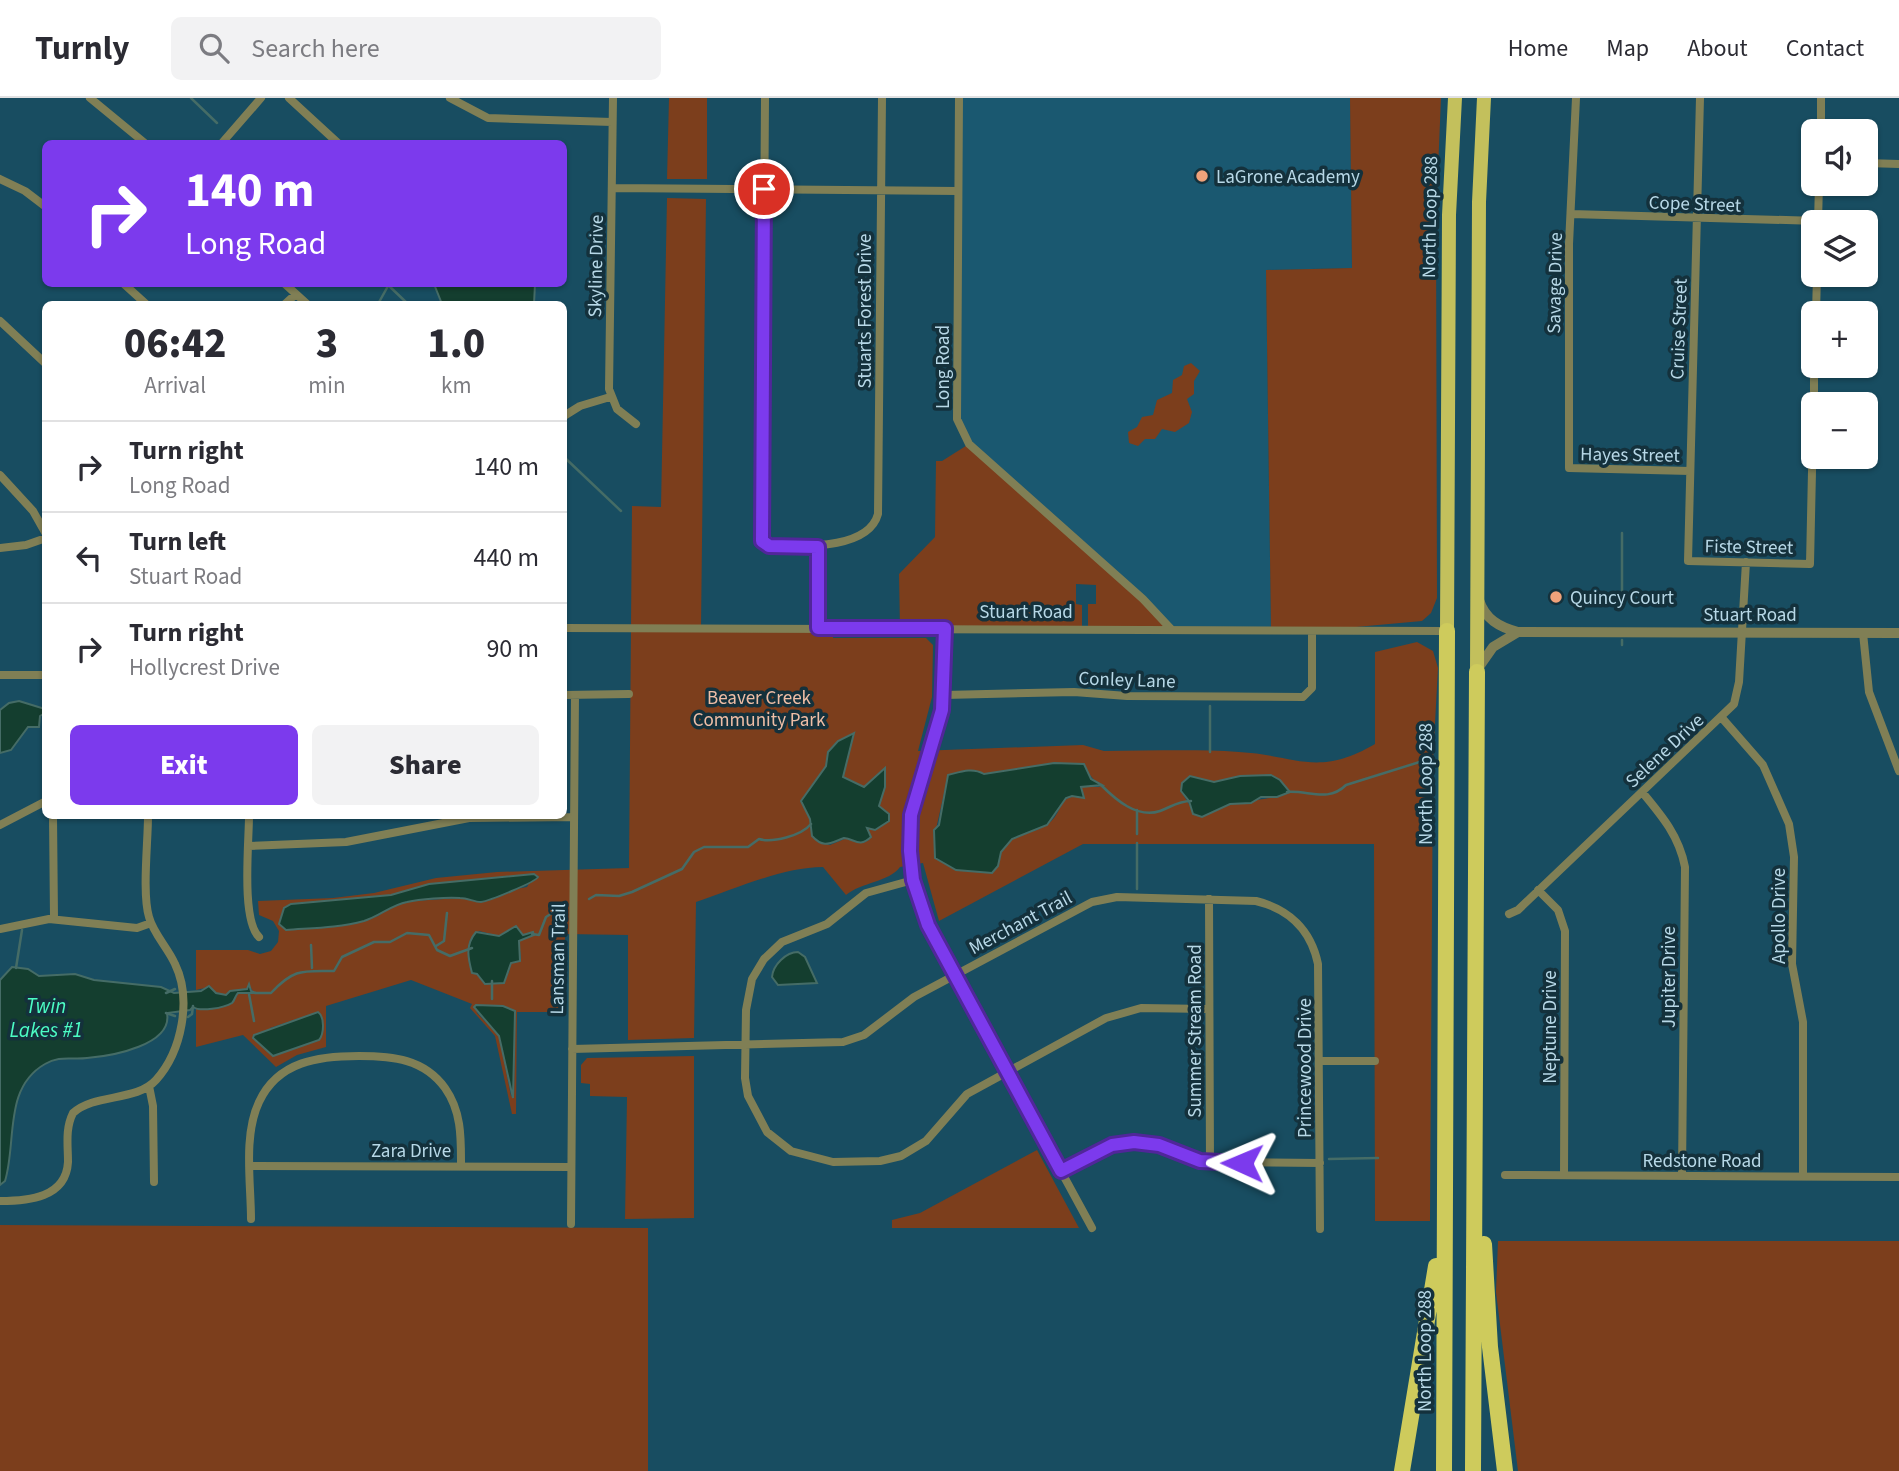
<!DOCTYPE html>
<meta charset="utf-8">
<style>
:root{--surface:#fff;--page:#f2f2f3;--text:#2b2b33;--muted:#7c7c81;--line:#e1e1e2;--accent:#7c3aed}
body{margin:0;font-family:"Source Sans 3",sans-serif;background:var(--page);color:var(--text);height:100vh;display:flex;flex-direction:column;font-size:26px;white-space:nowrap}
*{box-sizing:border-box;margin:0}
p{font-size:23px;color:var(--muted)}
.icon{flex:none;width:38px;height:38px;fill:none;stroke:currentColor;stroke-width:2;stroke-linecap:round;stroke-linejoin:round}
.map{position:relative;flex:1;overflow:hidden}
.details{position:absolute;left:42px;top:203px;width:525px;height:518px;display:flex;flex-direction:column;background:var(--surface);border-radius:10px;box-shadow:0 2px 5px #0004}
.details>*{flex:none}
.hud{position:absolute;left:42px;top:42px;width:525px;height:147px;border-radius:10px;box-shadow:0 2px 5px #0004;background:#7c3aed;color:#fff;overflow:hidden}
.fabs{position:absolute;left:1801px;top:21px;display:grid;gap:14px}
.fabs a{display:grid;place-items:center;width:77px;height:77px;border-radius:10px;background:var(--surface);box-shadow:0 2px 5px #0004;font-size:35px}
.pin{position:absolute;display:grid;place-items:center;width:60px;height:60px;color:#fff;margin:-30px;border:4px solid #fff;border-radius:50%;box-shadow:0 2px 7px #0007}
.me{position:absolute;width:77px;margin:-38px;rotate:271deg;stroke-linejoin:round;filter:drop-shadow(0 0 5px #0008)}
.turn{display:flex;align-items:center;gap:24px;height:147px;padding:0 28px;font-size:32px}
.turn .icon{width:91px;height:91px;stroke-width:2.5}
.turn b{display:block;font-size:49px;line-height:60px}
.eta{display:flex;justify-content:space-evenly;align-items:center;height:119px;text-align:center}
.eta b{font-size:42px;font-weight:800;line-height:49px}
.action{display:flex;gap:14px;margin-top:auto;padding:14px 28px}
.action a{flex:1;height:80px;border-radius:10px;background:var(--accent);color:#fff;font-size:28px;font-weight:800;line-height:80px;text-align:center}
.action a+a{background:var(--page);color:var(--text)}
ul{padding:0;list-style:none}
li{display:flex;align-items:center;gap:21px;height:91px;padding:0 28px;border-top:2px solid var(--line)}
li div{flex:1}
li b{display:block;font-size:26px}
li em{font-style:normal}
header{display:flex;align-items:center;gap:42px;box-sizing:border-box;height:98px;padding:0 35px;background:var(--surface);border-bottom:2px solid var(--line)}
header strong{font-size:33px}
nav{display:flex;gap:38px;margin-inline-start:auto;font-size:24px}
.search{width:490px;height:63px;background:var(--page);display:flex;align-items:center;gap:18px;box-sizing:border-box;padding:0 24px;border-radius:10px;color:var(--muted);font-size:26px}
.map>svg:first-child{display:block}
.built{fill:#1a5870}
.green{fill:#7c3e1c;fill-rule:evenodd}
.water{fill:#143e2f;stroke:#456c66;stroke-width:2}
.lines{fill:none;stroke-linecap:round;stroke-linejoin:round}
.stream{stroke:#456c66;stroke-width:2.5}
.minor{stroke:#807f55;stroke-width:8}
.tertiary{stroke:#807f55;stroke-width:10}
.trunk{stroke:#c3c05c;stroke-width:14}
.motorway{stroke:#cecb5c;stroke-width:16}
.route-casing{stroke:#51269a;stroke-width:18}
.route{stroke:#7c3aed;stroke-width:12}
.poi-dot{fill:#f0a27a;stroke:#14313c;stroke-width:2.5}
.labels{text-anchor:middle;stroke-width:7;stroke-linejoin:round;paint-order:stroke}
.poi-label{font-size:19px;fill:#b7d8e7;stroke:#14313c;text-anchor:start}
.street-label{font-size:19px;fill:#b7d8e7;stroke:#14313c}
.park-label{font-size:19px;fill:#efbea6;stroke:#14313c}
.water-label{font-size:21px;font-style:italic;fill:#4cfdc5;stroke:#14313c}
</style>
<header>
<strong>Turnly</strong>
<div class="search"><svg class="icon" aria-label="search" viewBox="0 0 24 24"><circle cx="10" cy="10" r="6"/><path d="M15 15l6 6"/></svg>Search here</div>
<nav><a>Home</a><a>Map</a><a>About</a><a>Contact</a></nav>
</header>
<div class="map">
<svg width="1899" height="1373" viewBox="0 0 1899 1373">
<rect width="100%" height="100%" fill="#184d61"/>
<!-- built -->
<path class="built" d="M959,0H1350L1352,170L1266,172L1271,531H1171L961,335Z"/>
<!-- green -->
<path class="green" d="M669,0H707V81H667Z
M1350,0H1441L1436,120L1437,500L1431,515L1422,523L1312,533L1271,531L1266,172L1352,170Z
M667,100L706,101L701,530H833V540H926L933,547L932,599L918,653L1083,647L1104,653C1149,653 1195,651 1239,654C1296,657 1317,680 1375,646V554L1417,544L1433,553L1438,570L1433,662L1430,1123H1375L1374,746H1083L939,823L923,765L900,769C889,784 862,784 846,797L823,769C783,769 735,791 696,804L694,940L628,942V837L565,836L564,914H517L516,1016H512L495,938L470,910L472,906L411,882L326,908V949L297,957L276,969L243,937L196,949V910L221,908L238,895H254L251,890L230,893L225,897L216,896L209,889L196,892V852H248L260,856L271,853L278,844L279,833L273,823L259,817L258,803L333,800L374,795L436,780L497,774L629,770L632,408L661,409ZM854,635L843,679L864,689L884,674L885,689L879,708L889,723L867,730L869,742L863,745L847,740L830,747L818,744L812,738L810,721L801,703L826,668L828,654L838,643ZM1054,665L1085,671L1100,689H1080L1084,699C1056,695 1065,713 1048,726C1031,739 1000,733 1000,764C966,782 966,772 936,760L934,740L948,678C959,674 973,669 984,676ZM1271,677L1287,690L1284,697C1261,704 1229,700 1210,716L1190,708L1181,693L1182,685L1191,678L1214,684L1240,678ZM534,776L527,789L505,793L487,802L461,800L412,803L395,806L378,818L357,825L289,831L280,820L299,807L391,797L429,786ZM515,829L523,837H534L519,843L521,861L511,865L509,874L501,886C476,887 464,865 470,842L479,833L499,838ZM476,907L503,908L515,915L514,999L511,998L499,938L477,915ZM318,914L321,940L281,955L270,930Z
M1191,265L1200,273L1194,283V296L1187,301L1192,314L1189,325L1175,334L1162,331L1155,341H1145L1138,348L1129,345L1128,334L1137,329L1142,319L1153,317L1157,302L1172,295L1173,282L1182,277L1184,268Z
M969,346L1171,531L1088,530V506H1096V487L1076,486V506L1082,507V531L900,530L899,476L935,439L936,363H942Z
M694,958V1120L625,1121L627,999L590,998V986L581,985V967L587,960Z
M1037,1052L1079,1130H892V1122L920,1115Z
M0,1127L648,1130V1373H0Z
M1498,1143H1899V1373H1518L1496,1194Z"/>
<!-- water -->
<path class="water" d="M434,186H535L534,206H442Z
M19,603L45,611V615L40,618L39,629H28L11,652L0,655V612L9,605Z
M854,635L843,679L864,689L885,670V689L879,708L889,716V723L875,732L867,730L871,739C859,750 855,741 844,740C830,745 824,751 812,738L810,721L801,703L826,668L828,654L838,643Z
M1054,665L1084,666L1091,681L1102,687L1081,689L1084,700L1072,698L1066,700L1047,727L1012,741L1001,754L998,768L992,775L956,772L935,760L934,732L939,727L948,677C960,674 972,669 984,676Z
M1271,677L1280,682L1290,694L1277,699H1261L1251,705L1230,706L1202,719L1193,716L1189,703L1181,693L1182,685L1190,678L1214,684L1240,678Z
M534,776L538,779C536,784 489,803 481,804C474,804 468,800 460,800C447,799 420,801 407,804C391,807 380,818 364,823C338,830 312,830 286,832L279,826L284,810L291,806L391,797L429,786Z
M516,828L523,837L533,834L534,837L519,843L520,863L511,865L504,885L485,886L477,876L472,875C468,860 465,847 476,834L499,838Z
M798,854L805,859L817,885L778,887L772,879C773,867 786,854 798,854Z
M12,869L28,871L39,878L75,876L94,882L161,889L174,895L201,893L209,888L216,895L226,897L230,893L247,891L249,886L251,893L256,895H238C235,898 235,902 232,905C224,910 200,914 193,909L190,912L167,915C173,947 112,958 87,960C72,962 59,957 45,966C3,990 17,1044 5,1083L0,1087V882Z
M476,907L503,908L515,913L513,1000L499,938L474,909Z
M318,914C325,919 324,936 319,942L273,958L253,940L254,937Z"/>
<g class="lines">
<!-- stream -->
<path class="stream" d="M191,0L217,25
M387,186L408,206
M378,206L388,188
M564,359L621,413
M1622,509V435
M1622,547V542
M1210,608V654
M1101,687C1115,701 1137,721 1160,713C1171,709 1178,703 1191,703
M1287,694C1308,692 1328,705 1346,687L1426,662
M1137,736V712
M1137,791V745
M589,801L596,797L619,798L632,794L682,771L694,754L704,749H748L759,741C772,745 801,738 811,726
M532,836L539,837L546,819L560,810
M311,847L312,870
M436,848L444,843L447,815
M16,870L22,832
M492,883V901
M166,895L175,891
M255,895H271C294,870 303,873 334,873L342,859L374,844H390L407,835L429,837L437,852L450,858L472,850
M249,896L254,923
M166,915L175,918
M188,919L192,916L193,908
M1329,1061L1378,1060"/>
<!-- minor -->
<path class="minor" d="M90,0L146,46
M289,0L339,46
M450,0L488,20L612,24
M613,0L609,291L617,311L636,326
M765,0L762,441L769,448C798,448 868,453 878,416L882,0
M959,0L957,321L969,346L1143,501L1171,531
M1576,0L1569,146V370L1690,373
M1700,0L1688,463L1810,466L1813,327
M1821,33V0
M221,46L261,0
M1866,65L1899,66
M0,81L25,93L46,109
M612,90L958,93
M1571,116L1818,123
M1818,124L1819,86
M124,186L146,206
M285,186L307,206
M285,206L296,196
M1816,215L1817,177
M0,223L46,266
M1814,306V268
M564,318L580,308L610,299
M0,377L33,413L46,436
M818,449V530
M0,450L26,447L46,440
M564,530L1447,533
M945,530L942,612L916,695L910,737L913,782L932,836L1092,1130
M1863,535L1869,594L1899,673
M0,577H46
M564,597L629,596
M944,597L1074,594L1127,598L1303,599L1312,590V533
M1722,620L1763,667L1789,726L1794,759L1792,866L1803,924V1078
M1642,694C1662,718 1679,738 1685,769L1682,1077
M53,718L54,820
M249,718C249,744 241,822 259,839
M0,727L46,703
M249,748L346,744L469,720L574,719
M913,782L866,795L827,826L782,844L764,861L752,881L746,912L745,980L748,998L767,1034L791,1053L833,1064L880,1063L901,1058L926,1043L967,996L1106,920L1141,910L1209,911
M1538,792L1558,812L1565,833L1564,1077
M1209,801L1210,1065
M1509,816L1518,812L1734,606L1739,584L1746,464
M0,831L49,821L137,830L151,825
M572,951L843,944L864,937L914,899L1092,804L1117,799L1256,803C1289,811 1311,832 1318,866L1320,1131
M1320,963H1375
M149,988L153,1008L154,1084
M251,1068L571,1069
M1061,1073L1105,1050L1134,1044L1159,1047L1205,1064L1320,1065
M1505,1077L1899,1079
M0,1103C28,1103 66,1100 68,1064C68,1047 65,1031 73,1015C95,995 136,1004 156,982C182,953 192,901 175,866C168,850 153,835 149,819C142,795 148,745 148,718
M251,1121C251,1085 243,1038 259,1004C278,963 319,958 359,958C393,958 424,961 445,990C462,1014 461,1041 461,1068
M571,1126L575,597"/>
<!-- tertiary -->
<path class="tertiary" d="M1479,502C1485,521 1499,529 1518,534L1899,535
M1479,569L1493,549L1518,534"/>
<!-- trunk -->
<path class="trunk" d="M1447,533L1449,117L1455,0
M1477,574L1479,104L1484,0"/>
<!-- motorway -->
<path class="motorway" d="M1484,1146L1490,1249L1505,1373
M1402,1373L1436,1168
M1444,1373L1447,533
M1473,1373L1477,574"/>
</g>
<g class="lines">
<!-- route casing -->
<g class="route-casing">
<path id="route" d="M764,91L762,443L769,448L818,449V530H945L942,612L911,717L910,753L913,782L928,827L1061,1073L1112,1047L1134,1044L1159,1047L1200,1063L1242,1065"/>
</g>
<!-- route -->
<use href="#route" class="route"/>
</g>
<!-- markers -->
<g class="poi-dot">
<circle cx="1202" cy="78" r="7"/>
<circle cx="1556" cy="499" r="7"/>
</g>
<g class="labels">
<!-- poi labels -->
<g class="poi-label">
<text x="1216" y="85">LaGrone Academy</text>
<text x="1570" y="506">Quincy Court</text>
</g>
<!-- street labels -->
<g class="street-label">
<text transform="translate(1695 105) rotate(2)" y="7">Cope Street</text>
<text transform="translate(1429 119) rotate(-89)" y="7">North Loop 288</text>
<text transform="translate(595 168) rotate(-89)" y="7">Skyline Drive</text>
<text transform="translate(1554 185) rotate(-89)" y="7">Savage Drive</text>
<text transform="translate(864 213) rotate(-90)" y="7">Stuarts Forest Drive</text>
<text transform="translate(1678 231) rotate(-88)" y="7">Cruise Street</text>
<text transform="translate(942 269) rotate(-90)" y="7">Long Road</text>
<text transform="translate(1630 356) rotate(1)" y="7">Hayes Street</text>
<text transform="translate(1749 448) rotate(1)" y="7">Fiste Street</text>
<text x="1026" y="520">Stuart Road</text>
<text x="1750" y="523">Stuart Road</text>
<text transform="translate(1127 581) rotate(2)" y="7">Conley Lane</text>
<text transform="translate(1664 652) rotate(-43)" y="7">Selene Drive</text>
<text transform="translate(1425 686) rotate(-90)" y="7">North Loop 288</text>
<text transform="translate(1778 818) rotate(-90)" y="7">Apollo Drive</text>
<text transform="translate(1020 824) rotate(-28)" y="7">Merchant Trail</text>
<text transform="translate(557 861) rotate(-89)" y="7">Lansman Trail</text>
<text transform="translate(1668 879) rotate(-90)" y="7">Jupiter Drive</text>
<text transform="translate(1549 929) rotate(-90)" y="7">Neptune Drive</text>
<text transform="translate(1194 933) rotate(-90)" y="7">Summer Stream Road</text>
<text transform="translate(1304 970) rotate(-90)" y="7">Princewood Drive</text>
<text x="411" y="1059">Zara Drive</text>
<text x="1702" y="1069">Redstone Road</text>
<text transform="translate(1424 1253) rotate(-90)" y="7">North Loop 288</text>
</g>
<!-- park labels -->
<g class="park-label">
<text x="759" y="606">Beaver Creek<tspan x="759" dy="22">Community Park</tspan></text>
</g>
<!-- water labels -->
<g class="water-label">
<text x="46" y="915">Twin<tspan x="46" dy="24">Lakes #1</tspan></text>
</g>
</g>
</svg>
<div class="fabs">
<a><svg class="icon" aria-label="sound" viewBox="0 0 24 24"><path d="M4 9h4l5-4v14l-5-4H4zM17 9q2 3 0 6"/></svg></a>
<a><svg class="icon" aria-label="layers" viewBox="0 0 24 24"><path d="M12 4l9 5-9 5-9-5zM3 14l9 5 9-5"/></svg></a>
<a>+</a>
<a>−</a>
</div>
<div class="pin" style="left:764px;top:91px;background:#d93025"><svg class="icon" aria-label="arrive" viewBox="0 0 24 24"><path d="M6 21V4h12l-3 4 3 4H6"/></svg></div>
<svg class="me" style="left:1242px;top:1065px" viewBox="-20 -20 40 40"><path d="M0-17L14 15 0 8-14 15z" fill="#7c3aed" stroke="#fff" stroke-width="4"/></svg>
<div class="hud">
<div class="turn"><svg class="icon" aria-label="right" viewBox="0 0 24 24"><path d="M7 20v-9h11M14 6l5 5-5 5"/></svg><div><b>140 m</b>Long Road</div></div>
</div>
<section class="details">
<div class="eta">
<div><b>06:42</b><p>Arrival</p></div>
<div><b>3</b><p>min</p></div>
<div><b>1.0</b><p>km</p></div>
</div>
<ul>
<li><svg class="icon" aria-label="right" viewBox="0 0 24 24"><path d="M7 20v-9h11M14 6l5 5-5 5"/></svg><div><b>Turn right</b><p>Long Road</p></div><em>140 m</em></li>
<li><svg class="icon" aria-label="left" viewBox="0 0 24 24"><path d="M17 20v-9H6M10 6l-5 5 5 5"/></svg><div><b>Turn left</b><p>Stuart Road</p></div><em>440 m</em></li>
<li><svg class="icon" aria-label="right" viewBox="0 0 24 24"><path d="M7 20v-9h11M14 6l5 5-5 5"/></svg><div><b>Turn right</b><p>Hollycrest Drive</p></div><em>90 m</em></li>
</ul>
<div class="action"><a>Exit</a><a>Share</a></div>
</section>
</div>
